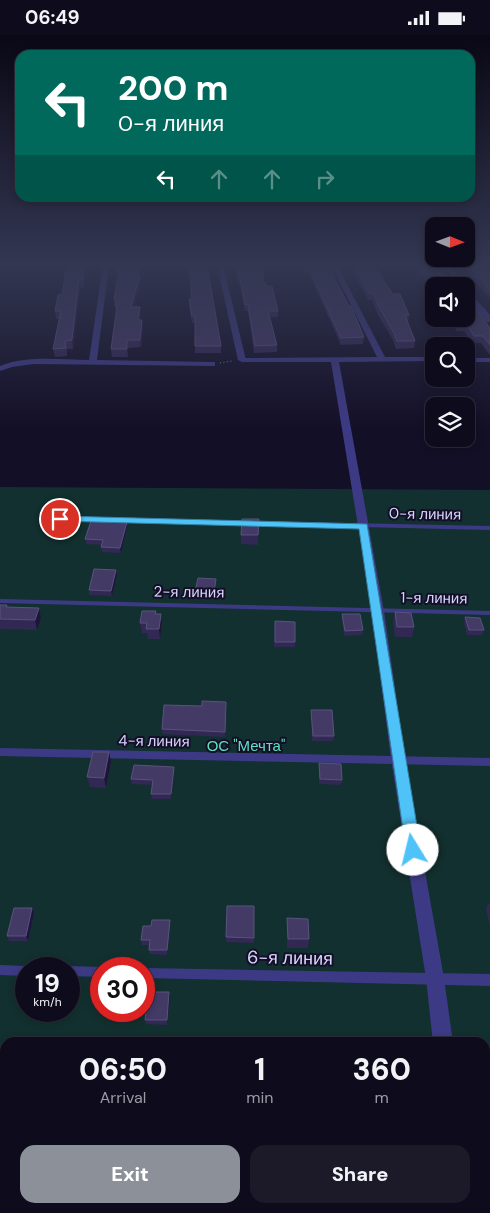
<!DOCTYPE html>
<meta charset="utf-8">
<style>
:root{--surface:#0e0b1c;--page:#1c1929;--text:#f1f3f6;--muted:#9b9ba3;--line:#2e2b3b;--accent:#8c9099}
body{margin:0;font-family:"DM Sans",sans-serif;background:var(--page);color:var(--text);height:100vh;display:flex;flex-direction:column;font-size:19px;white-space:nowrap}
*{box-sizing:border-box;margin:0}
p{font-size:16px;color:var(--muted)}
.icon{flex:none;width:28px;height:28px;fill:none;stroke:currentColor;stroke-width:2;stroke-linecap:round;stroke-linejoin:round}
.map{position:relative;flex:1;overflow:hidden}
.details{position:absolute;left:0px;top:1002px;width:490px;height:176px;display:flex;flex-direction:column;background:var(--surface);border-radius:15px 15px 0 0;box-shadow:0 2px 8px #0003,0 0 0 1px var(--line)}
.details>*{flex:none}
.hud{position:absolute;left:15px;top:15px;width:460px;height:152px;border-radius:15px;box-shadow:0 2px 8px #0003,0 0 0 1px var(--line);background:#00695c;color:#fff;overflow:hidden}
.needle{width:32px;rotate:91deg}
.fabs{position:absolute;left:425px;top:182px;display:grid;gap:10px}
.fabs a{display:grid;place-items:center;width:50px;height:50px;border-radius:10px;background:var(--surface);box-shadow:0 2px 8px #0003,0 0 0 1px var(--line);font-size:25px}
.speed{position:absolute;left:15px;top:922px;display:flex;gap:10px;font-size:25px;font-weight:700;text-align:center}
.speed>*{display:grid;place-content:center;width:65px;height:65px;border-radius:50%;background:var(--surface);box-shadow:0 2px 8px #0003,0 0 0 1px var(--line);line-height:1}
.speed small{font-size:12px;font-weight:400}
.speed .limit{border:8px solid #d22;background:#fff;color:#111}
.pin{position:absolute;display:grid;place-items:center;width:42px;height:42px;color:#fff;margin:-21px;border:2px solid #fff;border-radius:50%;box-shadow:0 1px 5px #0007}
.me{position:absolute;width:55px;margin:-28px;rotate:351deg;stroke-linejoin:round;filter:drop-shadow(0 0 4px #0008)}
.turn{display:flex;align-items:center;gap:18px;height:105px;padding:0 20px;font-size:22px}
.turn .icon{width:65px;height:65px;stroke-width:2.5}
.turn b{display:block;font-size:35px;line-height:42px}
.lanes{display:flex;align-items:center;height:48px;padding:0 20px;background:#0003;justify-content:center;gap:25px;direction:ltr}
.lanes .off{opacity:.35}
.eta{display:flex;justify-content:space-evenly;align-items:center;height:85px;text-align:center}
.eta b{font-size:30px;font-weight:800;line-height:35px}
.action{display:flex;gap:10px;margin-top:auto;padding:10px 20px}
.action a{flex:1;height:58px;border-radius:15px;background:var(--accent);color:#fff;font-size:20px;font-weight:800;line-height:58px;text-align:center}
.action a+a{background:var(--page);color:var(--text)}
.status{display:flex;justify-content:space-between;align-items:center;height:35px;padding:0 25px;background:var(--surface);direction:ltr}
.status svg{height:14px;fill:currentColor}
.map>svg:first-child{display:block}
.green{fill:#12302f;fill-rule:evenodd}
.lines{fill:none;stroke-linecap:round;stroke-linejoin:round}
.path{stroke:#2fb8b0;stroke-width:1;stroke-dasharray:1 2.5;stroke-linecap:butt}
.service{fill:#3d3a85;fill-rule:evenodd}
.minor{fill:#3d3a85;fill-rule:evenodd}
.tertiary{fill:#3d3a85;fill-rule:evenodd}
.wall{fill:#312854}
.shaded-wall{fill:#1d163a}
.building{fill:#433a66;stroke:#5a527e}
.route{fill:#4fc3f7;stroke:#337fa1}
.labels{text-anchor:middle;stroke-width:4;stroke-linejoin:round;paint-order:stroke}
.street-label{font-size:15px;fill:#d9d4ff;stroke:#130f26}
.park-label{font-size:15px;fill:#5fe0c0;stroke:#130f26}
.near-street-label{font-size:18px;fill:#d9d4ff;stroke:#130f26}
</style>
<div class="status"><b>06:49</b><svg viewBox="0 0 49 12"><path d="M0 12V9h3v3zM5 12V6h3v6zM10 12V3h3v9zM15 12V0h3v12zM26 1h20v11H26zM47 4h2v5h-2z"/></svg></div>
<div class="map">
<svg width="490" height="1178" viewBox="0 0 490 1178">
<rect width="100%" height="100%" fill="#130f26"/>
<!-- green -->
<path class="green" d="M0,452L490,455V1178H0ZM26,934H69V976H26ZM101,934H144V976H101ZM5,1008H485V1174H5Z"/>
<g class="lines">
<!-- path -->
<path class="path" d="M220,328L232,326"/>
<!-- service -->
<path class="service" d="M60,482L490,491V495L58,485L57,484Z
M0,564L490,576V580L0,568Z
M0,713L490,723V731L0,721Z
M0,930L26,931L31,934H26V941L0,940Z
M69,931L101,932L105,934H101V942L69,941V934H64Z
M144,933L490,939V951L144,943V934H141Z"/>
<!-- minor -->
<path class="minor" d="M103,230H109L97,325L212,327H215V331L34,329L12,332L0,336V331C27,320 61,325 89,325Z
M331,230H337L385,322H434V326L339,327L384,576L405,724L444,943L453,1008H433L426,943L391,724L372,576L331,327H242L238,325L242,323L377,322Z
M443,230H449L465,250L466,251H460Z
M466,253L490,280V287H487L466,260Z
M466,323H490V327H466Z
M453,1174H475V1178H453Z"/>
<!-- tertiary -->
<path class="tertiary" d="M217,230H223L246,325L245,327L238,325Z"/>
</g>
<!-- wall -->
<path class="wall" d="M86,230L84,253H80L73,314H67V321L55,322L53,314L59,284H56L55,276Z
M138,230V241H140L141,248L134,272L141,280L140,285L143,293L141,312L128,313V322H112L111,314L116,278L114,264L117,243V237Z
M187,230H207L221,311V318H195V288H192L189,271V264H191L189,236Z
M237,230L264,248L267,251L278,276V282H269L277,310V317L254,318L248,276H245L240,249H238Z
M302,230H329L334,242L364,302L363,309L341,310L309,239H306Z
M350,230H373L393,259L409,280L408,288L415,306L414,313L396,314L393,305L378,280L372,265H368Z
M416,230H439L454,251H434V254L429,247H426Z
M460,230H486L490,236V264L480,251H478L467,235H463Z
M449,284H466L490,293V320L481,308H472L464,296H457Z
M259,484L258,510L241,509V500Z
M127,492L121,518L102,517L101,512L102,510L86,509L85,504Z
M116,535L117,540L112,561L89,560V555Z
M216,549L214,562H195V557Z
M0,570L41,583L37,595L0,594Z
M395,577L414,592L412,602H395L393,587Z
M156,579L162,589L160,604H148L147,598H142L140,588Z
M342,579L363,595L362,600L344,601L342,584Z
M465,582L484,595L482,600H467L464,588Z
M275,586L295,607V612H274Z
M226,667L225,702L162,699V694L202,671Z
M311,675L334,701L333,706H312Z
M109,717L111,727L106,753L90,752L87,742Z
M319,728L342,745L341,750L319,749Z
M174,732V737L171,764H152L151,759L153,750L132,749L131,744Z
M488,869H490V892L486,874Z
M254,871V908L226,907V902Z
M32,873L34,878L28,906H9L7,901Z
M287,883L309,904L308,913H287Z
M170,890L167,920L150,919L149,915V910H142L141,905Z
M169,957L170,961L167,990L146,989L145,985Z"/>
<!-- shaded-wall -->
<path class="shaded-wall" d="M84,230H86L84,253L83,245Z
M138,230V247L140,241L141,248L131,280V272Z
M79,245L80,253L73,314L72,305Z
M140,272L141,280L139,293L138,285Z
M142,285L143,293L141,312L140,305Z
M127,305L128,313V322L127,314Z
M127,487V492L121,518L120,513Z
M116,535L117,540L112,561L111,556Z
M39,573L41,583L37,595L35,585Z
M161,579L162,589L160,604L159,594Z
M109,717L111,727L106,753L104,743Z
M174,732V737L171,764V759Z
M32,873L34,878L28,906L26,901Z
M169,957L170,961L167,990V985Z"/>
<!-- building -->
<path class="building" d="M71,230H84L83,245H79L72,305L65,306L66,313L53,314L61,276H55L58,260L62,259L67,231H71Z
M117,230H138V241H140L131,272H140L138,285H142L140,305H127V314H111L117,271H115L116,264H114L119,237H117Z
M189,230H207L221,311H195V281H192L189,264H192Z
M237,230H261L264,248H266L267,251H272L278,276H268L277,310L255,311L248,269L245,270L240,243H238Z
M305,230H329L334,242L349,271H351L364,302L341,303L309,233H306Z
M354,230H373L393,259H400L409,280H405L415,306H397L394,298L379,272L373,258H369Z
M421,230H439L454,251H437L430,240H427Z
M469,230H486L490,236V256L482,244H479Z
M466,259L490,293V310L483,301H474L466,288H458L455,284H466Z
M242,484H259L258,500H241Z
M91,486L127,487L120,513L101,512L103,505L85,504Z
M94,534L116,535L111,556L89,555Z
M198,543L216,544L214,557H195Z
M0,570H7L6,572L39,573L35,585L0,584Z
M142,576H156L155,579H161L159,594H146L147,588H140Z
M395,577L411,578L414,592H397Z
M342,579H360L363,595L345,596Z
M465,582L480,583L484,595H469Z
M275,586L295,587V607H275Z
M202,666L226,667L225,697L162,694L164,670L202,671Z
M311,675H332L334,701H313Z
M93,717H109L104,743L87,742Z
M319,728L341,729L342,745L320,744Z
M134,730L174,732L171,759H151L153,745L131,744Z
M227,871H254V903L226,902Z
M14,873H32L26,901H7Z
M287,883L308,884L309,904H288Z
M152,885H170L167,915H149L150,905H141L143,891H151Z
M148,957H169L167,985H145Z"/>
<!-- sky -->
<linearGradient id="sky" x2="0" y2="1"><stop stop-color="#0a0815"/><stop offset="0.58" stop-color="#333752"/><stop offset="1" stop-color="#333752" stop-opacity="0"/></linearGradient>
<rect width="490" height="395" fill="url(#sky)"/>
<!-- route -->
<path class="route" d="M60,481L367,489L421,815L418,820L413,822L408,820L406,815L359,494L57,486V482Z"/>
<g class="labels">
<!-- street labels -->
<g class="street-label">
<text transform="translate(425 479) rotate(1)" y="5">0-я линия</text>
<text transform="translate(189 557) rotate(1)" y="5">2-я линия</text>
<text transform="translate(434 563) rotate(1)" y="5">1-я линия</text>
<text transform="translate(154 706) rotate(1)" y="5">4-я линия</text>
</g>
<!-- park labels -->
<g class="park-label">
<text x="246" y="716">ОС "Мечта"</text>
</g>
<!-- near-street labels -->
<g class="near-street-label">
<text transform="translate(290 923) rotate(1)" y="6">6-я линия</text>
</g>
</g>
</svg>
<div class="fabs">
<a><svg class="needle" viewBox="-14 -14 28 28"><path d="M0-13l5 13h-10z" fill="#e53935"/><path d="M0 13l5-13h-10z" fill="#9b9ba3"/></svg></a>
<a><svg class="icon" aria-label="sound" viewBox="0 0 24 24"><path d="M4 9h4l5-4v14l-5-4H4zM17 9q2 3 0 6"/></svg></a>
<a><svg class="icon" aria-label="search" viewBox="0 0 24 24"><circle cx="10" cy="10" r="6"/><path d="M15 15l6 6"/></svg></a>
<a><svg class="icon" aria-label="layers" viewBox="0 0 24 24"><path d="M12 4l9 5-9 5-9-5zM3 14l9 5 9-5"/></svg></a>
</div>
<div class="speed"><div>19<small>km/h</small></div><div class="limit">30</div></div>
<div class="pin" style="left:60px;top:484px;background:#d93025"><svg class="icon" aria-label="arrive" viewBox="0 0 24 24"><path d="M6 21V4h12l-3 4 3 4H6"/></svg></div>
<svg class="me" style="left:413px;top:815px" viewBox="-20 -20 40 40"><circle r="19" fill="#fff"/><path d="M0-13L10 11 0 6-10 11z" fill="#4fc3f7"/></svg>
<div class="hud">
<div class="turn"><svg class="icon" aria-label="left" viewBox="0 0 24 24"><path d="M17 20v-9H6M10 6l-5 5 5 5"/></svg><div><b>200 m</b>0-я линия</div></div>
<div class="lanes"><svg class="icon" aria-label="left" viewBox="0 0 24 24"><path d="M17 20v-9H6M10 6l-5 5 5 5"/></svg><svg class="icon off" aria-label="ahead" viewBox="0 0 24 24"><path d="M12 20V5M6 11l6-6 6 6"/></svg><svg class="icon off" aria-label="ahead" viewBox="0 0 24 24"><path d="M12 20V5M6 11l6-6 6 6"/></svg><svg class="icon off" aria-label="right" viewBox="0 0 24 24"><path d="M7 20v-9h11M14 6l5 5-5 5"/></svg></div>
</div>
<section class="details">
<div class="eta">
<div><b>06:50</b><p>Arrival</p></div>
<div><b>1</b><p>min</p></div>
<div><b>360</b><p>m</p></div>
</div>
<div class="action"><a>Exit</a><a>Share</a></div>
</section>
</div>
